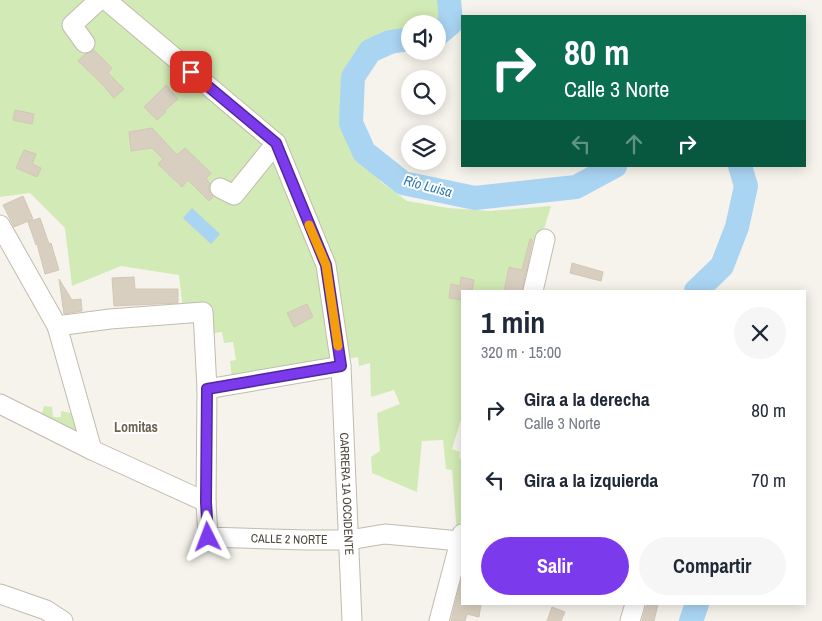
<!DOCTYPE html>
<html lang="es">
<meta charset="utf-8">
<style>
:root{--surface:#fff;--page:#f6f6f7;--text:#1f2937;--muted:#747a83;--accent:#7c3aed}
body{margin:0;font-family:"Archivo Narrow",sans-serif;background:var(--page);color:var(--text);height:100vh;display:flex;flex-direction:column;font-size:19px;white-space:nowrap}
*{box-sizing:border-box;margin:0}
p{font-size:16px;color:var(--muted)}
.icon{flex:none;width:28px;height:28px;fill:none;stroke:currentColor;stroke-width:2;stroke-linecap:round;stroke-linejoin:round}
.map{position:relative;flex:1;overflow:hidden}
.drawer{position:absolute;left:461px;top:290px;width:345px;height:315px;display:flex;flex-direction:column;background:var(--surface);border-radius:0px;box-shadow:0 2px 12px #0003}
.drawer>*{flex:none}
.top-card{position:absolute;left:461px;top:15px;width:345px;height:152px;border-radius:0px;box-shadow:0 2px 12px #0003;background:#0b6e4f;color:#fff;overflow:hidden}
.tools{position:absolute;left:401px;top:15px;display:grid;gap:10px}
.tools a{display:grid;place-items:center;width:45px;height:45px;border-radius:50%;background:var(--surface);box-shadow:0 2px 12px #0003;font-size:25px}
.pin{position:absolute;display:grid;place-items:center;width:42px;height:42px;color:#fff;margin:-21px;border-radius:10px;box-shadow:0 2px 8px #0006}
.me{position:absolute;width:55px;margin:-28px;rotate:357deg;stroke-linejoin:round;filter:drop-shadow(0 0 4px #0008)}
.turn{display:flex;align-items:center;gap:18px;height:105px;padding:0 20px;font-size:22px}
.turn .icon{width:65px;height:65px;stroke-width:2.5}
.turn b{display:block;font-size:35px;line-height:42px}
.lanes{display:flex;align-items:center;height:48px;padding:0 20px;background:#0003;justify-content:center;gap:25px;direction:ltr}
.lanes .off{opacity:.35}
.round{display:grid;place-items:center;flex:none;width:52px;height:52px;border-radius:26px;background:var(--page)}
.summary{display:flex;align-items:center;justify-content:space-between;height:85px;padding:0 20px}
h1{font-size:30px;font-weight:800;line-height:38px}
.cta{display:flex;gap:10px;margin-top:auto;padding:10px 20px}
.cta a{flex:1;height:58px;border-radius:30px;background:var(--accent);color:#fff;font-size:20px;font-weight:800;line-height:58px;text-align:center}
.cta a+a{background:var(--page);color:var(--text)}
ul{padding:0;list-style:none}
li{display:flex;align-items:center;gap:15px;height:70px;padding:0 20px}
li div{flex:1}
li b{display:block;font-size:19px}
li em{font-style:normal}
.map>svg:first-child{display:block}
.green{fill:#d2eab5}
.water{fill:#a9d4f2}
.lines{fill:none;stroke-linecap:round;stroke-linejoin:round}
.river{stroke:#a9d4f2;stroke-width:24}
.building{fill:#d8cfc1;stroke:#d3c7b4}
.minor-casing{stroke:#c2bbae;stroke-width:21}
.minor{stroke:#fff;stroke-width:19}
.route-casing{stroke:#51269a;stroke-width:12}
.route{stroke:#7c3aed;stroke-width:9}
.slow{stroke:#f59e0b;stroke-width:9}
.labels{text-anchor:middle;stroke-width:4;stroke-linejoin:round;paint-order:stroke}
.street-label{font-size:12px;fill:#4b4439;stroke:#fff}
.water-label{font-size:14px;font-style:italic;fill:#2e7ab2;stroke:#fff}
.neighbourhood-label{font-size:14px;font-weight:bold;fill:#6e6250;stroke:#fff}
</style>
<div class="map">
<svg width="822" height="621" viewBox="0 0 822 621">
<rect width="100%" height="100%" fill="#f6f3ec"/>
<!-- green -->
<path class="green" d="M0,0H445L447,2V21L438,28V24H410V35L388,40L367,50L348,76L346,122L361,156L381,182L407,201L448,208L490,211L551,206L542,236V242L530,239L525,261L536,264L534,272L509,267L504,291H462V416L452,449L460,452L459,458L462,459V518L457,533L452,470L446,469L443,440L422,441L417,492L372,473L371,457L380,451L377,413L400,404L394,390L371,397L370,363L359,366L358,357L232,379L230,361L236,360L233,342L224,343L222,332L207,334L183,310L179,275L121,266L72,286L65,228L30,193L0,197Z
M44,406L52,407L53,417H61V411L75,414L80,436L41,417Z"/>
<!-- water -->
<path class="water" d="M192,208L220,234L211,244L183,218Z"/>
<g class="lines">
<!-- river -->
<path class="river" d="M438,34L451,23L449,0
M410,39L390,42L370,51L353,77L351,123L364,152L403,183L475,198L576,187L615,166
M696,291L722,266L737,227L746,186L740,166
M691,621L697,604"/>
</g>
<!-- building -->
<path class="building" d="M94,50L112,68L108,73L124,89L114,98L102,84L78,61L85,54L91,52Z
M166,85L178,99L165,110L166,112L157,120L144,107Z
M15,110L34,114L32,124L13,120Z
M152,128L177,155L185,148L211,173L206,179L210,183L209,189L210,194L213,197L209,201L188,180L182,187L158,164L163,159L152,148L131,151L129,132Z
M24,150L36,154L32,164L41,168L37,177L16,168Z
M23,196L33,219L14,227L3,205Z
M40,218L49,244L51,243L59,270L45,274L37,244L36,245L28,222Z
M530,239L533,240L522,291H504L509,267L522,270Z
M572,263L603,272L601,281L570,273Z
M134,277L135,289H178V303L114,306L112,278Z
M461,277L474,280L472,291H462V300L449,298L451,284L460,286Z
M59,279L72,300L81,299L82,311L64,314Z
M307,304L313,317L294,327L287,313Z
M462,576V604H481L479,617L467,614L465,621H451Z
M647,604H658L654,621H642Z
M552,607L565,612L561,621H547Z"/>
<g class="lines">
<!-- minor casing -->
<g class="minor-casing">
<g id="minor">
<path id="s1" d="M106,0L276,143L326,265L341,366L352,621"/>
<path d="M85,43L72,25L99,0"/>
<path d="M220,188L234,195L276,143"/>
<path d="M0,225L57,326"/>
<path d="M533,291L545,239"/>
<path d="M207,389L341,366"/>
<path d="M0,404L92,450L206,502"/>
<path id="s2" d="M92,450L57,326L110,319L203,312L207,389L206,502L208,537L307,540H349L385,534L460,541"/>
<path d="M0,594L46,610L63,621"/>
<path d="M439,621L462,534"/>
<path d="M630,621L635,604"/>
</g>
</g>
<!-- minor -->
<use href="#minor" class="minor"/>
</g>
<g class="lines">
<!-- route casing -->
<g class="route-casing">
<path id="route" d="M191,72L276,143L326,265L341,366L207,389L206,502L208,537"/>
</g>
<!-- route -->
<use href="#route" class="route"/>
<!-- slow -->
<path class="slow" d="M309,225L326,265L338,346"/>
</g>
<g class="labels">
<!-- street labels -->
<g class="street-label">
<text dy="4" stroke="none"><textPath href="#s1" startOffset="584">CARRERA 1A OCCIDENTE</textPath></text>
<text dy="4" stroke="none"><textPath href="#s2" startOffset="582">CALLE 2 NORTE</textPath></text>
</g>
<!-- water labels -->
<g class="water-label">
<text transform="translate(428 186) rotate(15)" y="5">Río Luisa</text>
</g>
<!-- neighbourhood labels -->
<g class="neighbourhood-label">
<text x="136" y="432">Lomitas</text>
</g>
</g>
</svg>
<div class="tools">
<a><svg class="icon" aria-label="sound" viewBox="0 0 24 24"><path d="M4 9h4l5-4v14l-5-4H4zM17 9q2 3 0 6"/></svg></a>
<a><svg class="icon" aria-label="search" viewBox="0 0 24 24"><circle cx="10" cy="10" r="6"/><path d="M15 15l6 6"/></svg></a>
<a><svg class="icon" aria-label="layers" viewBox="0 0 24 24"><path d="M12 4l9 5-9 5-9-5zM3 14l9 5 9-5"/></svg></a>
</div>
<div class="pin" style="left:191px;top:72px;background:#d93025"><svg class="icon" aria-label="arrive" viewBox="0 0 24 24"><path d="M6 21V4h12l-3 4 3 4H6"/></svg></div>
<svg class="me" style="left:208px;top:537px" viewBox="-20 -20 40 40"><path d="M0-17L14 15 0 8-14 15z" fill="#7c3aed" stroke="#fff" stroke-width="4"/></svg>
<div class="top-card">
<div class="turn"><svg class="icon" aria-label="right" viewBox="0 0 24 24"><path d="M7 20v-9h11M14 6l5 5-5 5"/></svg><div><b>80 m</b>Calle 3 Norte</div></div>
<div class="lanes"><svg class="icon off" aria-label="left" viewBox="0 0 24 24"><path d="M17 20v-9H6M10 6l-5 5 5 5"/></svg><svg class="icon off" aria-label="ahead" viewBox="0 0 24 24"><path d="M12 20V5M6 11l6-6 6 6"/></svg><svg class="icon" aria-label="right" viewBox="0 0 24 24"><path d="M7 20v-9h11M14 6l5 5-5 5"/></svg></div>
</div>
<section class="drawer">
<div class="summary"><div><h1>1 min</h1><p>320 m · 15:00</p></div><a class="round"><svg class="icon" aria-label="close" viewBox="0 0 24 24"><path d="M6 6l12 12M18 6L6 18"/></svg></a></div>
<ul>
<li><svg class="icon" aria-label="right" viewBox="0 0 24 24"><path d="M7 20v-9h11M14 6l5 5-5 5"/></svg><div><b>Gira a la derecha</b><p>Calle 3 Norte</p></div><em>80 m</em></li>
<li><svg class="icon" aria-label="left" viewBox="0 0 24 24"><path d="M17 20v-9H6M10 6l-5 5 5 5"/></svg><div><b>Gira a la izquierda</b></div><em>70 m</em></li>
</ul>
<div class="cta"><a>Salir</a><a>Compartir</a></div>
</section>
</div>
